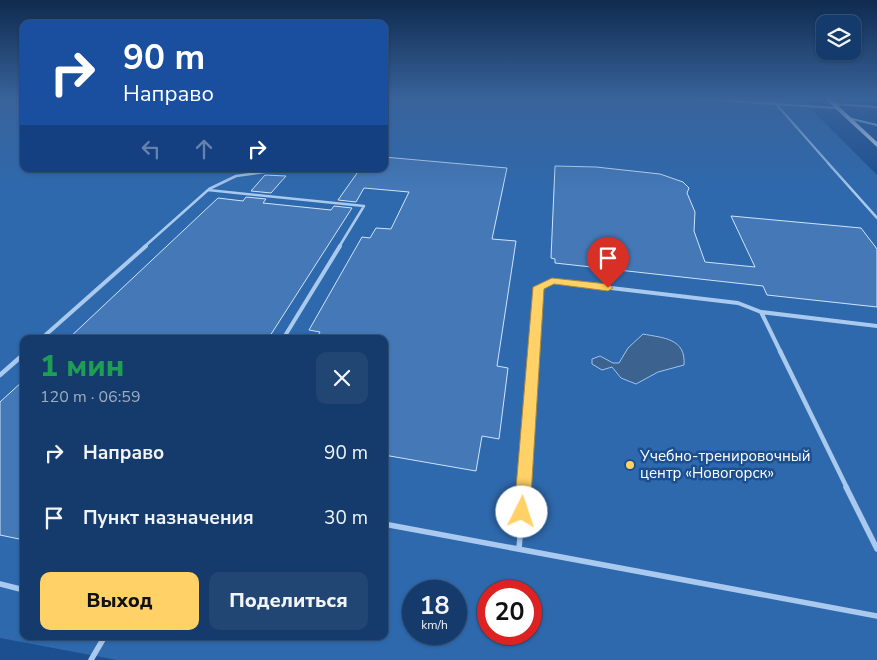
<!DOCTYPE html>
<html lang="ru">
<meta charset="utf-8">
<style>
:root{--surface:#143b6b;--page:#214673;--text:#f1f3f6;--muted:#9dadc1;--line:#33557e;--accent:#ffd166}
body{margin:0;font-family:"Nunito Sans",sans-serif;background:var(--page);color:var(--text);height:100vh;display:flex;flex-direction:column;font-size:19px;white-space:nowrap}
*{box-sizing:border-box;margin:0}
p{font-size:16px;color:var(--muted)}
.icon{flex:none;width:28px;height:28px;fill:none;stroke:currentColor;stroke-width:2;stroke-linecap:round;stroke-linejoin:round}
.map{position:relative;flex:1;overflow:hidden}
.details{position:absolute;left:20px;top:335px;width:368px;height:305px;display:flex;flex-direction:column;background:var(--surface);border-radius:10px;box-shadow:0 1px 4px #0004,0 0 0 1px var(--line)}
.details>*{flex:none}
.top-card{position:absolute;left:20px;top:20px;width:368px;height:152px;border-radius:10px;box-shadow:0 1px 4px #0004,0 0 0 1px var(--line);background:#1a4fa0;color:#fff;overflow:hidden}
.buttons{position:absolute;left:816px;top:15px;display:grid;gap:10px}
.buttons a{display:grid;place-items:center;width:45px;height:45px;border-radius:10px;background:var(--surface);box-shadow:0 1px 4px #0004,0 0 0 1px var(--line);font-size:25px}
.speed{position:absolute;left:402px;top:580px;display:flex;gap:10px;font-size:25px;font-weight:700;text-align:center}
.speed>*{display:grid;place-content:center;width:65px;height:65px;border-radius:50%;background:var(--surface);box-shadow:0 1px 4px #0004,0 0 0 1px var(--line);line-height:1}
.speed small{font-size:12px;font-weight:400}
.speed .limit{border:8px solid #d22;background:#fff;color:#111}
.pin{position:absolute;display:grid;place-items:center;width:42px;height:42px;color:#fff;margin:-51px -21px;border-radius:50% 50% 50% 0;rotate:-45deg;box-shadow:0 0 5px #0007}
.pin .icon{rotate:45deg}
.me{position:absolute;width:55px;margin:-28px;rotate:4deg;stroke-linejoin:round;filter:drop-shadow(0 0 4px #0008)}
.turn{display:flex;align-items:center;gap:18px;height:105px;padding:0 20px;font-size:22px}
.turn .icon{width:65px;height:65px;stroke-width:2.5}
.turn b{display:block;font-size:35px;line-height:42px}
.lanes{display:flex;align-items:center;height:48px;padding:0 20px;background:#0003;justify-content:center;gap:25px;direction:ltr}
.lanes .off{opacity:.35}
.round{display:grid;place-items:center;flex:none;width:52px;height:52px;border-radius:10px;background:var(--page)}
.overview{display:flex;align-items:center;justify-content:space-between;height:85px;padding:0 20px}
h1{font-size:30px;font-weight:800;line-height:38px;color:#1e9e55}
.button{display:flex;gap:10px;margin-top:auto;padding:10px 20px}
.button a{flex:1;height:58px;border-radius:10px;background:var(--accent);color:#111;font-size:20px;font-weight:800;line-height:58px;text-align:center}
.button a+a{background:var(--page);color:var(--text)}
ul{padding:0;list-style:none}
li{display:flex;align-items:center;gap:15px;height:65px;padding:0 20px}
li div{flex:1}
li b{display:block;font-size:19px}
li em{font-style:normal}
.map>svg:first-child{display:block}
.green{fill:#2e69ad;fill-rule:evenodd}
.water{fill:#3c6290;stroke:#9cc4f0}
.building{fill:#4478b7;stroke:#cfe3fa}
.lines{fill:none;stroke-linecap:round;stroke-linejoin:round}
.lane-far4{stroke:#a9c9ee;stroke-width:2}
.lane-far3{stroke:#a9c9ee;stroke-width:2.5}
.lane-far2{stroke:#a9c9ee;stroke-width:4}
.lane-far1{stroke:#a9c9ee;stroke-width:4.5}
.lane{stroke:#a9c9ee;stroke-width:5.5}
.secondary{fill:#d6e6fa;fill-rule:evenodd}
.route{fill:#ffd166;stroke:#a68842}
.poi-dot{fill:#ffd166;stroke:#1b4f8f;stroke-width:2}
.labels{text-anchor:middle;stroke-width:5;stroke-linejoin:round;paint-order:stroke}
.near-poi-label{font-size:15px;fill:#fff;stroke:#1b4f8f;text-anchor:start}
</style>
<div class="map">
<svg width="877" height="660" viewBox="0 0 877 660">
<rect width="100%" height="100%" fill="#1b4f8f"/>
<!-- green -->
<path class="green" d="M0,99H24V169H384V99H801L877,175V660H117L0,638ZM24,339H384V636H24ZM414,591H456V634H414ZM489,591H531V634H489Z"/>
<!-- water -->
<path class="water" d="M643,334C663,338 686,338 684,365L658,372L636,384L621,378L612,367L602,370L592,364V359L600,356L613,363H619L628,348Z"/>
<!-- building -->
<path class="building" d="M384,157L507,168L492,239L516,241L497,366L508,368L499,439L482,436L476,471L384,455V339H316L320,332L309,330L362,237L370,238L376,228L391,229L409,192L364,188L356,202L338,200L360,169H384Z
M555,166L596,167L660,174L683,182L689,188L687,193L695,212L694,231L705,262L755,267L731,216L861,228L877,249V307L767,295L763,286L555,263V259L551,258Z
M265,175L286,176L271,193L251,191Z
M246,197L266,199L263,203L331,210L334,206L352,208L268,339H68L218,198L243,201Z
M24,380V540L0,535V402Z"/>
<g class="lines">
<!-- lane-far4 -->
<path class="lane-far4" d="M698,99L837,108
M768,99L776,104L829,164
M833,104L877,107
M848,118L877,125"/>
<!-- lane-far3 -->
<path class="lane-far3" d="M828,163L877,218
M209,189L236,176L285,169
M144,247L208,190L364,206L339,247"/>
<!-- lane-far2 -->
<path class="lane-far2" d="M761,312L781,353
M41,339L146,246
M283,339L340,246
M534,353L539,287L552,281L738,303L761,312L877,326"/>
<!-- lane-far1 -->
<path class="lane-far1" d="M780,351L847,488
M0,375L24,354
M524,488L534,351"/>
<!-- lane -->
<path class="lane" d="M846,487L877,549
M384,524L877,616
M519,549L524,487
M0,584L24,590
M91,660L105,636"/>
<!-- secondary -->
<path class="secondary" d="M825,99H831L877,142V147Z"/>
</g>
<!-- sky -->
<linearGradient id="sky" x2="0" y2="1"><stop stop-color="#0f2b4f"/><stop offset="0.52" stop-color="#39639b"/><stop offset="1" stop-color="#39639b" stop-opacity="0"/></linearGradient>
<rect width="877" height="191" fill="url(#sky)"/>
<!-- route -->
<path class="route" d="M552,278L608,284L613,288L608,291L554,284L544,289L530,512L527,517L522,519L516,517L514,512L533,287Z"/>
<!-- markers -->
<circle class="poi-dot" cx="630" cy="465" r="5"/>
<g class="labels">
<!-- near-poi labels -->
<g class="near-poi-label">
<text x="640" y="461">Учебно-тренировочный<tspan x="640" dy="17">центр «Новогорск»</tspan></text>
</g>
</g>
</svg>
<div class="buttons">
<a><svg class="icon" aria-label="layers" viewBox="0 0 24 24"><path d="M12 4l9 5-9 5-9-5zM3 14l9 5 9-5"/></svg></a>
</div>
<div class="speed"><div>18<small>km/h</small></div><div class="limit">20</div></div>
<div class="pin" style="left:608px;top:288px;background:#d93025"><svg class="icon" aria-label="arrive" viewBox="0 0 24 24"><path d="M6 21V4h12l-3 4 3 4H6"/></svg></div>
<svg class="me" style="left:522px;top:512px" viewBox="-20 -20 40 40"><circle r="19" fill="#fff"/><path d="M0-13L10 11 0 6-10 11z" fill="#ffd166"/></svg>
<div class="top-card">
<div class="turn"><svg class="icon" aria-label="right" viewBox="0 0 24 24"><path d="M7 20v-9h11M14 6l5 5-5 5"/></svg><div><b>90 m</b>Направо</div></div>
<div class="lanes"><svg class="icon off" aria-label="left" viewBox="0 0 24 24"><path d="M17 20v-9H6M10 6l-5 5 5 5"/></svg><svg class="icon off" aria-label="ahead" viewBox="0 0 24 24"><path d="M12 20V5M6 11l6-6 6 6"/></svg><svg class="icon" aria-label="right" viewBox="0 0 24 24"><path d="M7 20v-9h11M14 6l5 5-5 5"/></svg></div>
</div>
<section class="details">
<div class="overview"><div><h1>1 мин</h1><p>120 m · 06:59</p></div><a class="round"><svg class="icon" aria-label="close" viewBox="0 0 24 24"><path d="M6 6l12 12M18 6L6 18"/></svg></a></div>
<ul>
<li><svg class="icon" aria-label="right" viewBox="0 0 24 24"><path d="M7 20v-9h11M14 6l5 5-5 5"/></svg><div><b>Направо</b></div><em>90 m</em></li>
<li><svg class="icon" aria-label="arrive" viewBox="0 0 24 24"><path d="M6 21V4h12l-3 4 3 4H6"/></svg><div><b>Пункт назначения</b></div><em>30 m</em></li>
</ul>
<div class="button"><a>Выход</a><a>Поделиться</a></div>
</section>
</div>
